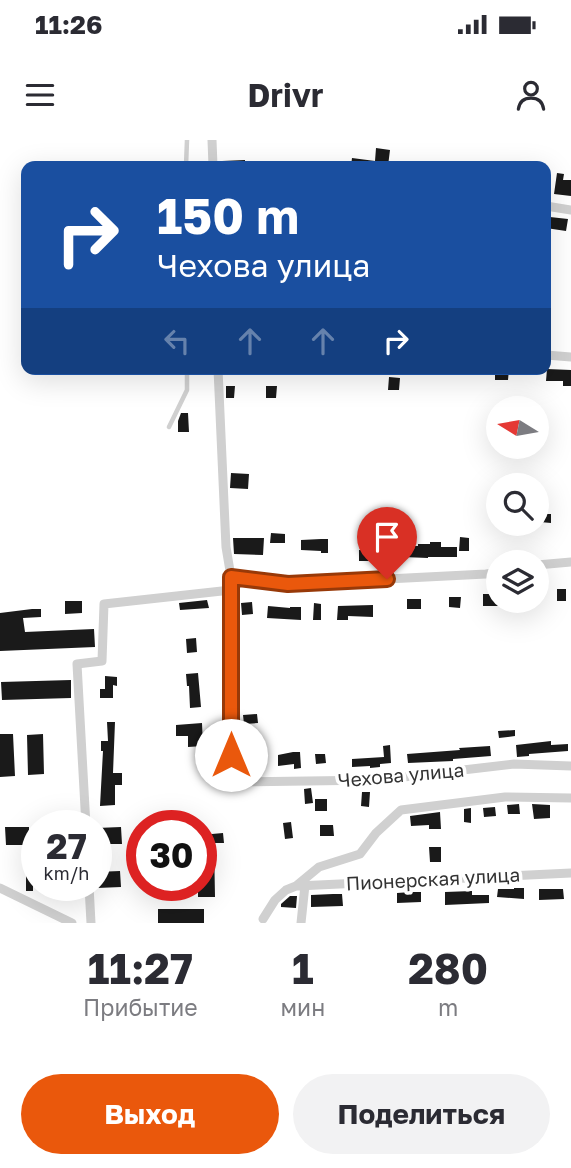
<!DOCTYPE html>
<html lang="ru">
<meta charset="utf-8">
<style>
:root{--surface:#fff;--page:#f2f2f3;--text:#2b2b33;--muted:#7c7c81;--accent:#ea580c}
body{margin:0;font-family:"Golos Text",sans-serif;background:var(--page);color:var(--text);height:100vh;display:flex;flex-direction:column;font-size:26px;white-space:nowrap}
*{box-sizing:border-box;margin:0}
p{font-size:23px;color:var(--muted)}
.icon{flex:none;width:38px;height:38px;fill:none;stroke:currentColor;stroke-width:2;stroke-linecap:round;stroke-linejoin:round}
.map{position:relative;height:783px;overflow:hidden}
.details{display:flex;flex-direction:column;background:var(--surface);flex:1}
.details>*{flex:none}
.hud{position:absolute;left:21px;top:21px;width:530px;height:214px;border-radius:14px;box-shadow:0 7px 28px #0002;background:#1a4fa0;color:#fff;overflow:hidden}
.needle{width:46px;rotate:281deg}
.buttons{position:absolute;left:486px;top:256px;display:grid;gap:14px}
.buttons a{display:grid;place-items:center;width:63px;height:63px;border-radius:50%;background:var(--surface);box-shadow:0 7px 28px #0002;font-size:35px}
.speed{position:absolute;left:21px;top:670px;display:flex;gap:14px;font-size:35px;font-weight:700;text-align:center}
.speed>*{display:grid;place-content:center;width:91px;height:91px;border-radius:50%;background:var(--surface);box-shadow:0 7px 28px #0002;line-height:1}
.speed small{font-size:18px;font-weight:400}
.speed .limit{border:10px solid #d22;background:#fff;color:#111}
.pin{position:absolute;display:grid;place-items:center;width:60px;height:60px;color:#fff;margin:-72px -30px;border-radius:50% 50% 50% 0;rotate:-45deg;box-shadow:0 0 7px #0007}
.pin .icon{rotate:45deg}
.me{position:absolute;width:77px;margin:-38px;rotate:0deg;stroke-linejoin:round;filter:drop-shadow(0 0 5px #0008)}
.turn{display:flex;align-items:center;gap:24px;height:147px;padding:0 21px;font-size:32px}
.turn .icon{width:91px;height:91px;stroke-width:2.5}
.turn b{display:block;font-size:49px;line-height:60px}
.lanes{display:flex;align-items:center;height:66px;padding:0 21px;background:#0003;justify-content:center;gap:35px;direction:ltr}
.lanes .off{opacity:.35}
.eta{display:flex;justify-content:space-evenly;align-items:center;height:119px;text-align:center}
.eta b{font-size:42px;font-weight:700;line-height:49px}
.button{display:flex;gap:14px;margin-top:auto;padding:14px 21px}
.button a{flex:1;height:80px;border-radius:42px;background:var(--accent);color:#fff;font-size:28px;font-weight:700;line-height:80px;text-align:center}
.button a+a{background:var(--page);color:var(--text)}
.status{display:flex;justify-content:space-between;align-items:center;height:49px;padding:0 35px;background:var(--surface);direction:ltr}
.status svg{height:19px;fill:currentColor}
header{display:flex;justify-content:space-between;align-items:center;height:91px;padding:0 21px;background:var(--surface);font-size:32px;font-weight:700}
.map>svg:first-child{display:block}
.building{fill:#1a1a1a}
.lines{fill:none;stroke-linecap:round;stroke-linejoin:round}
.lane{stroke:#d0d0d0;stroke-width:4.5}
.street{stroke:#d0d0d0;stroke-width:9}
.route-casing{stroke:#983908;stroke-width:18}
.route{stroke:#ea580c;stroke-width:12}
.labels{text-anchor:middle;stroke-width:7;stroke-linejoin:round;paint-order:stroke}
.street-label{font-size:19px;fill:#333;stroke:#fff}
</style>
<div class="status"><b>11:26</b><svg viewBox="0 0 49 12"><path d="M0 12V9h3v3zM5 12V6h3v6zM10 12V3h3v9zM15 12V0h3v12zM26 1h20v11H26zM47 4h2v5h-2z"/></svg></div>
<header><svg class="icon" aria-label="menu" viewBox="0 0 24 24"><path d="M4 6h16M4 12h16M4 18h16"/></svg>Drivr<svg class="icon" aria-label="person" viewBox="0 0 24 24"><circle cx="12" cy="8" r="4"/><path d="M4 21q1-7 8-7t8 7"/></svg></header>
<div class="map">
<svg width="571" height="783" viewBox="0 0 571 783">
<rect width="100%" height="100%" fill="#fff"/>
<!-- building -->
<path class="building" d="M376,8L390,10L388,26H351L352,18L375,21Z
M245,20V26H222V21Z
M557,33L564,34L563,40H571V56L554,54Z
M550,77L568,79L566,91L546,88V78Z
M495,229H509L508,240H495Z
M547,229L571,230V246H563V241H546Z
M389,237L400,238L399,250H388Z
M226,246H235L234,258H226Z
M266,246H277L276,258H266Z
M181,273H188L189,292H178V281Z
M231,333L249,334L248,349L230,348Z
M540,374H551V383L540,382Z
M271,393L285,394V403H270Z
M460,397L469,398V411H459Z
M233,398H264L263,415L234,414Z
M321,399H328V413H321V411L301,410V400Z
M430,402H441V407H457V417H428V418L403,417V406H418V404H430Z
M374,403L385,404L384,417L372,416L371,421H359V410H374Z
M557,449H566V461H557Z
M483,454H499V466H483Z
M449,457H461L460,468L449,467Z
M407,459H421V469H407Z
M207,460L209,468L180,470L179,463Z
M65,461H82V473L65,474Z
M252,462L253,474L242,475L241,463Z
M314,463L321,464V480H313Z
M373,465V477L348,476V480H337L338,466Z
M268,466L290,468V467H301V480L267,478Z
M32,469H41V477L23,478L25,492L94,489L95,507L0,511V473Z
M196,498L197,512L187,513L186,499Z
M198,533L201,567L190,568L189,546H187L186,534Z
M105,536L117,537V546L113,545V558H100V549H105Z
M71,540V558L2,560L1,542Z
M257,574L258,583L244,584L243,575Z
M107,582H115L113,633H122V645H115V665L100,666L103,611H101V601H108Z
M202,583L203,606L188,607V596H176V585Z
M515,590V596L499,598L498,591Z
M0,594H13L15,636L0,637Z
M43,594L44,634L28,635L27,595Z
M551,601V605L568,604V611L529,614V616L517,617L516,605Z
M390,605L391,623L380,624V627L370,628V626L352,627V619L384,617L383,606Z
M490,606L491,616L453,619V621L408,623L407,614L460,610L459,608Z
M293,612H300L301,628L294,629V624L278,626V615Z
M315,614H325L326,623L316,624Z
M258,616L259,628L244,629L243,617Z
M311,648L313,663L305,664L304,649Z
M362,652H370L369,667L361,666Z
M315,659H327V671H315Z
M519,664L520,674H508L507,665Z
M532,664L550,665V678L534,679Z
M495,667L496,676L484,677L483,668Z
M471,668V683L464,682V669Z
M440,672L441,689H429V685L411,686L410,676Z
M291,682L293,698L285,699L283,683Z
M320,685H333L334,696H320Z
M5,687H29V705H6Z
M121,687L122,704H97V688Z
M223,693L224,703H214L215,757H198V746H201V695Z
M429,707H441V722H430Z
M26,722H33V751H26Z
M120,731L121,747L97,748L96,732Z
M514,748H524V759L497,757L498,749H514Z
M539,749H563L564,759L539,760Z
M472,751V755H489V763L445,765V752Z
M411,752H421V762L397,763V753Z
M333,754H342L343,766L311,767V755Z
M290,756H297L296,768L281,767V764Z
M158,769H204V783H158Z"/>
<g class="lines">
<!-- lane -->
<path class="lane" d="M186,26L187,0
M169,287L187,250V229"/>
<!-- street -->
<path class="street" d="M212,0L213,26
M546,66L571,70
M546,215L571,217
M218,229L226,407L231,437V642L378,640L514,624L571,626
M537,425L571,422
M231,437L288,444L486,434L499,432
M86,686L77,524L102,521L104,464L231,450
M89,746L91,783
M297,746L571,733
M0,748L72,783
M263,779L275,760L286,750L296,746L319,727L360,714L376,693L401,670L505,657L571,658
M301,783L305,745"/>
</g>
<g class="lines">
<!-- route casing -->
<g class="route-casing">
<path id="route" d="M231,615V437L288,444L387,439"/>
</g>
<!-- route -->
<use href="#route" class="route"/>
</g>
<g class="labels">
<!-- street labels -->
<g class="street-label">
<text transform="translate(401 635) rotate(-5)" y="7">Чехова улица</text>
<text transform="translate(433 739) rotate(-3)" y="7">Пионерская улица</text>
</g>
</g>
</svg>
<div class="buttons">
<a><svg class="needle" viewBox="-14 -14 28 28"><path d="M0-13l5 13h-10z" fill="#e53935"/><path d="M0 13l5-13h-10z" fill="#7c7c81"/></svg></a>
<a><svg class="icon" aria-label="search" viewBox="0 0 24 24"><circle cx="10" cy="10" r="6"/><path d="M15 15l6 6"/></svg></a>
<a><svg class="icon" aria-label="layers" viewBox="0 0 24 24"><path d="M12 4l9 5-9 5-9-5zM3 14l9 5 9-5"/></svg></a>
</div>
<div class="speed"><div>27<small>km/h</small></div><div class="limit">30</div></div>
<div class="pin" style="left:387px;top:439px;background:#d93025"><svg class="icon" aria-label="arrive" viewBox="0 0 24 24"><path d="M6 21V4h12l-3 4 3 4H6"/></svg></div>
<svg class="me" style="left:231px;top:615px" viewBox="-20 -20 40 40"><circle r="19" fill="#fff"/><path d="M0-13L10 11 0 6-10 11z" fill="#ea580c"/></svg>
<div class="hud">
<div class="turn"><svg class="icon" aria-label="right" viewBox="0 0 24 24"><path d="M7 20v-9h11M14 6l5 5-5 5"/></svg><div><b>150 m</b>Чехова улица</div></div>
<div class="lanes"><svg class="icon off" aria-label="left" viewBox="0 0 24 24"><path d="M17 20v-9H6M10 6l-5 5 5 5"/></svg><svg class="icon off" aria-label="ahead" viewBox="0 0 24 24"><path d="M12 20V5M6 11l6-6 6 6"/></svg><svg class="icon off" aria-label="ahead" viewBox="0 0 24 24"><path d="M12 20V5M6 11l6-6 6 6"/></svg><svg class="icon" aria-label="right" viewBox="0 0 24 24"><path d="M7 20v-9h11M14 6l5 5-5 5"/></svg></div>
</div>
</div>
<section class="details">
<div class="eta">
<div><b>11:27</b><p>Прибытие</p></div>
<div><b>1</b><p>мин</p></div>
<div><b>280</b><p>m</p></div>
</div>
<div class="button"><a>Выход</a><a>Поделиться</a></div>
</section>
